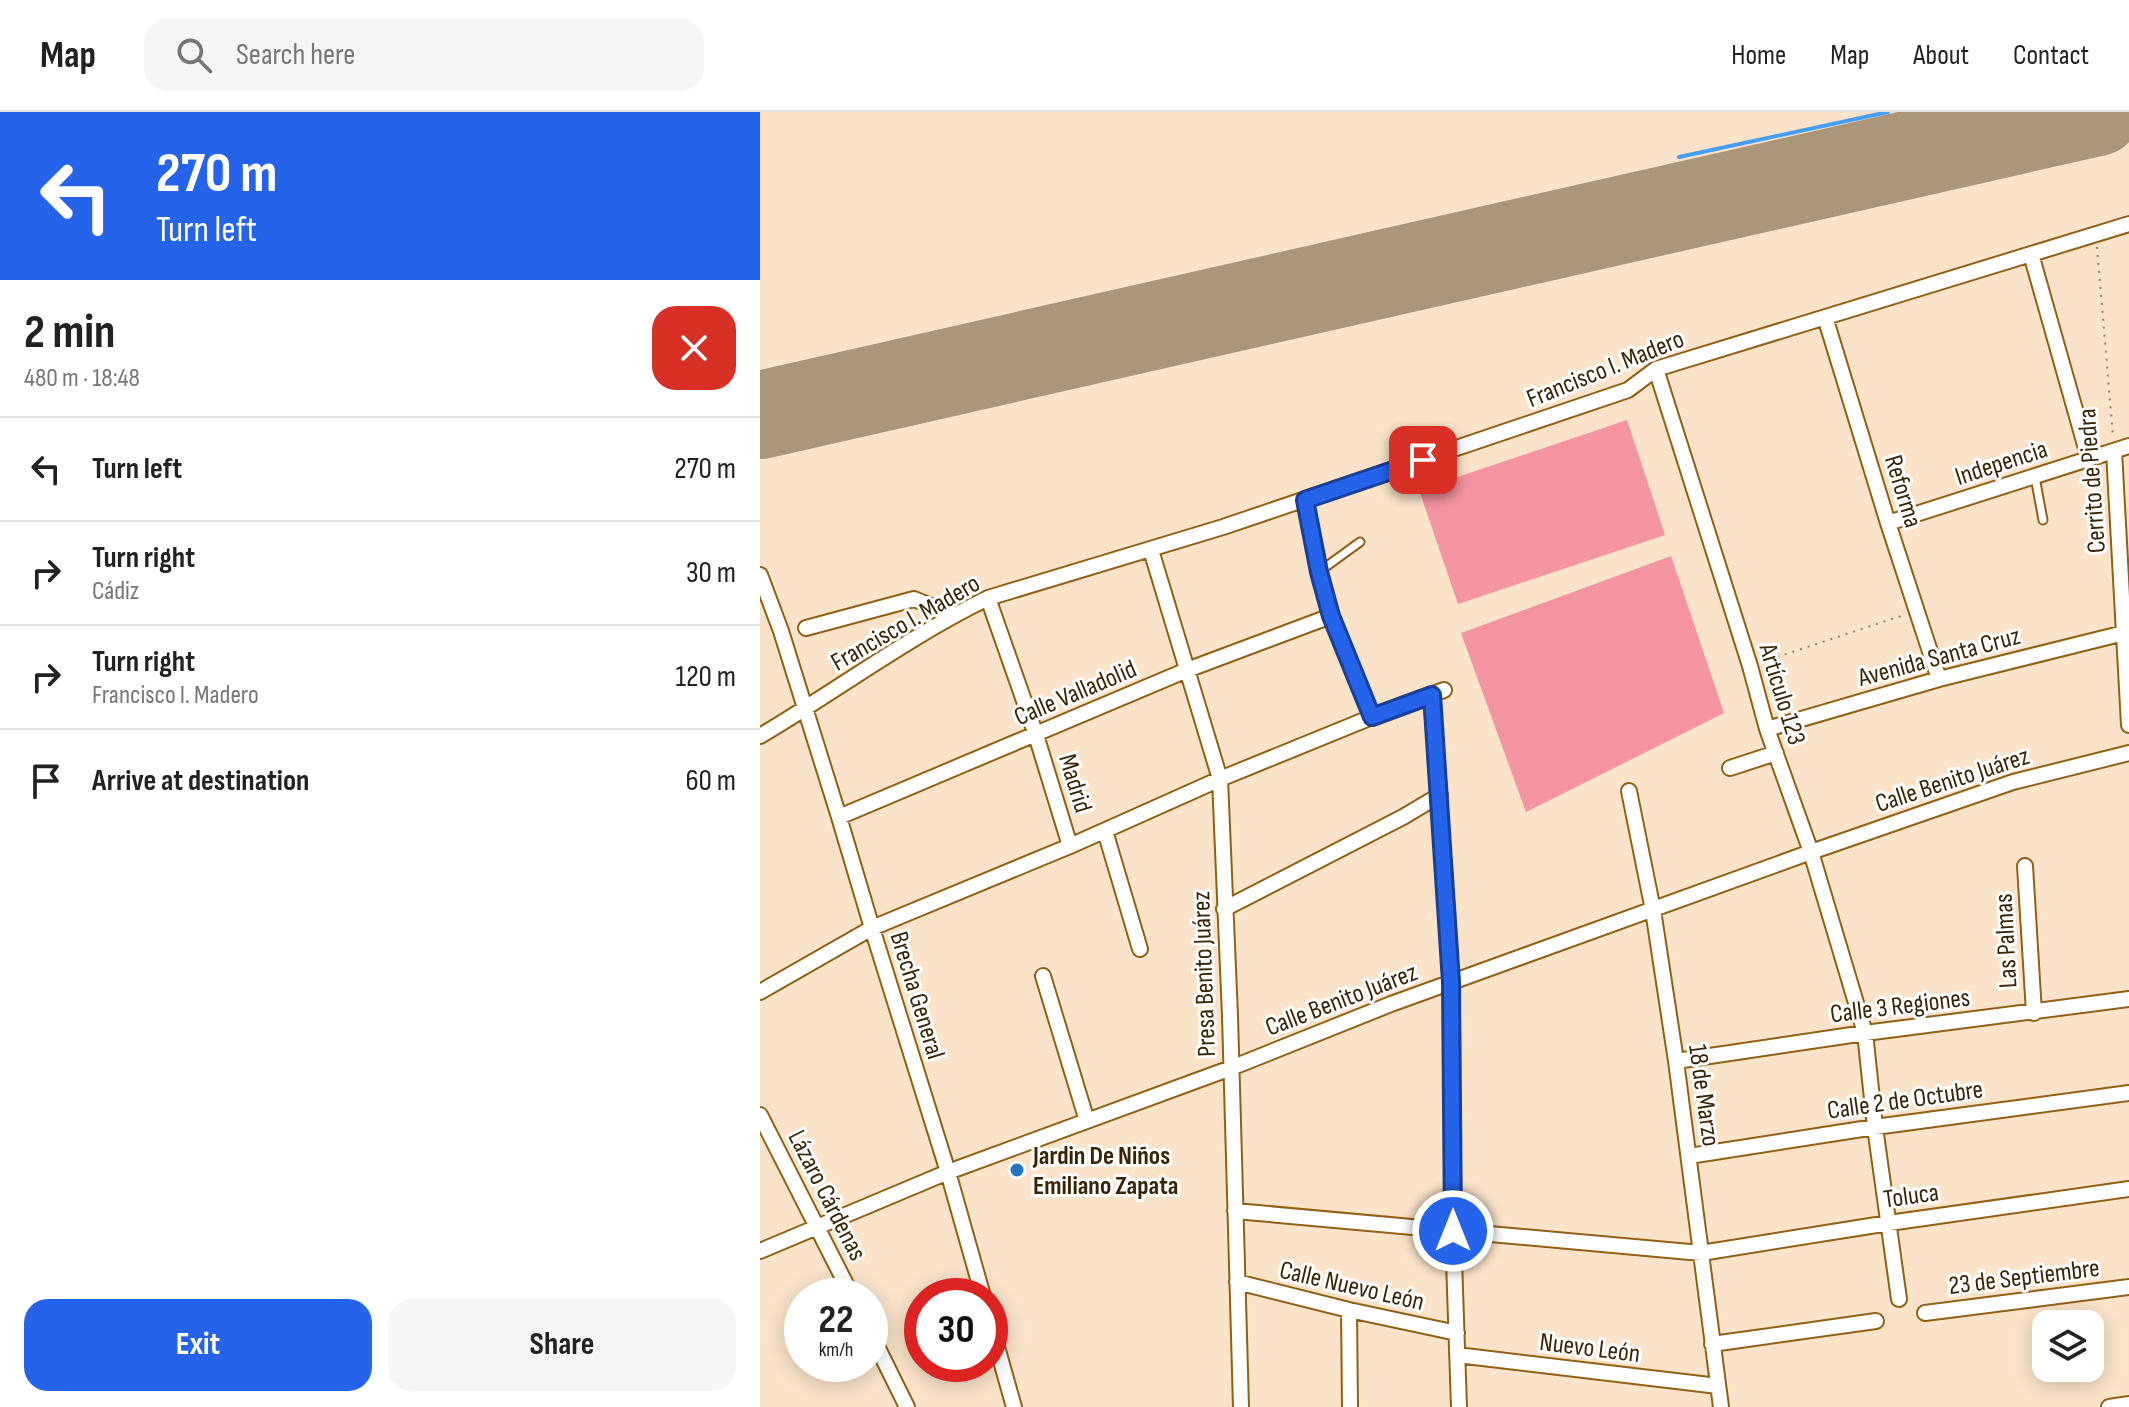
<!DOCTYPE html>
<meta charset="utf-8">
<style>
:root{--surface:#fff;--page:#f6f6f6;--text:#222;--muted:#767676;--line:#e0e0e0;--accent:#2563eb}
body{margin:0;font-family:"Sofia Sans Condensed",sans-serif;background:var(--page);color:var(--text);height:100vh;display:flex;flex-direction:column;font-size:30px;white-space:nowrap}
*{box-sizing:border-box;margin:0}
p{font-size:26px;color:var(--muted)}
.icon{flex:none;width:44px;height:44px;fill:none;stroke:currentColor;stroke-width:2;stroke-linecap:round;stroke-linejoin:round}
.map{position:relative;flex:1;overflow:hidden}
.drawer{display:flex;flex-direction:column;background:var(--surface);width:760px}
.drawer>*{flex:none}
.top-card{background:#2563eb;color:#fff;overflow:hidden}
.tools{position:absolute;left:1272px;top:1198px;display:grid;gap:16px}
.tools a{display:grid;place-items:center;width:72px;height:72px;border-radius:16px;background:var(--surface);box-shadow:0 4px 20px #0003;font-size:40px}
.speed{position:absolute;left:24px;top:1166px;display:flex;gap:16px;font-size:40px;font-weight:700;text-align:center}
.speed>*{display:grid;place-content:center;width:104px;height:104px;border-radius:50%;background:var(--surface);box-shadow:0 4px 20px #0003;line-height:1}
.speed small{font-size:20px;font-weight:400}
.speed .limit{border:12px solid #d22;background:#fff;color:#111}
.pin{position:absolute;display:grid;place-items:center;width:68px;height:68px;color:#fff;margin:-34px;border-radius:16px;box-shadow:0 4px 12px #0006}
.me{position:absolute;width:88px;margin:-44px;rotate:0deg;stroke-linejoin:round;filter:drop-shadow(0 0 6px #0008)}
.turn{display:flex;align-items:center;gap:28px;height:168px;padding:0 24px;font-size:36px}
.turn .icon{width:104px;height:104px;stroke-width:2.5}
.turn b{display:block;font-size:56px;line-height:68px}
.round{display:grid;place-items:center;flex:none;width:84px;height:84px;border-radius:24px;background:var(--page)}
.headline{display:flex;align-items:center;justify-content:space-between;height:136px;padding:0 24px}
h1{font-size:48px;font-weight:700;line-height:60px}
.button{display:flex;gap:16px;margin-top:auto;padding:16px 24px}
.button a{flex:1;height:92px;border-radius:24px;background:var(--accent);color:#fff;font-size:32px;font-weight:700;line-height:92px;text-align:center}
.button a+a{background:var(--page);color:var(--text)}
ul{padding:0;list-style:none}
li{display:flex;align-items:center;gap:24px;height:104px;padding:0 24px;border-top:2px solid var(--line)}
li div{flex:1}
li b{display:block;font-size:30px}
li em{font-style:normal}
header{display:flex;align-items:center;gap:48px;box-sizing:border-box;height:112px;padding:0 40px;background:var(--surface);border-bottom:2px solid var(--line)}
header strong{font-size:38px}
nav{display:flex;gap:44px;margin-inline-start:auto;font-size:28px}
.search{width:560px;height:72px;background:var(--page);display:flex;align-items:center;gap:20px;box-sizing:border-box;padding:0 28px;border-radius:24px;color:var(--muted);font-size:30px}
main{display:flex;flex:1;min-height:0}
.map>svg:first-child{display:block}
.green{fill:#f394a0}
.lines{fill:none;stroke-linecap:round;stroke-linejoin:round}
.stream{stroke:#479ef8;stroke-width:4}
.runway{stroke:#ac967a;stroke-width:88}
.service-casing{stroke:#926014;stroke-width:11}
.minor-casing{stroke:#926014;stroke-width:18}
.path{stroke:#978165;stroke-width:2;stroke-dasharray:2 6;stroke-linecap:butt}
.service{stroke:#fff;stroke-width:7}
.minor{stroke:#fff;stroke-width:14}
.route-casing{stroke:#184099;stroke-width:20}
.route{stroke:#2563eb;stroke-width:14}
.poi-dot{fill:#2273c2;stroke:#fff;stroke-width:3}
.labels{text-anchor:middle;stroke-width:6;stroke-linejoin:round;paint-order:stroke}
.street-label{font-size:26px;fill:#392406;stroke:#fff}
.poi-label{font-size:26px;font-weight:bold;fill:#392406;stroke:#fff;text-anchor:start}
</style>
<header>
<strong>Map</strong>
<div class="search"><svg class="icon" aria-label="search" viewBox="0 0 24 24"><circle cx="10" cy="10" r="6"/><path d="M15 15l6 6"/></svg>Search here</div>
<nav><a>Home</a><a>Map</a><a>About</a><a>Contact</a></nav>
</header>
<main>
<section class="drawer">
<div class="top-card">
<div class="turn"><svg class="icon" aria-label="left" viewBox="0 0 24 24"><path d="M17 20v-9H6M10 6l-5 5 5 5"/></svg><div><b>270 m</b>Turn left</div></div>
</div>
<div class="headline"><div><h1>2 min</h1><p>480 m · 18:48</p></div><a class="round" style="background:#d93025;color:#fff"><svg class="icon" aria-label="close" viewBox="0 0 24 24"><path d="M6 6l12 12M18 6L6 18"/></svg></a></div>
<ul>
<li><svg class="icon" aria-label="left" viewBox="0 0 24 24"><path d="M17 20v-9H6M10 6l-5 5 5 5"/></svg><div><b>Turn left</b></div><em>270 m</em></li>
<li><svg class="icon" aria-label="right" viewBox="0 0 24 24"><path d="M7 20v-9h11M14 6l5 5-5 5"/></svg><div><b>Turn right</b><p>Cádiz</p></div><em>30 m</em></li>
<li><svg class="icon" aria-label="right" viewBox="0 0 24 24"><path d="M7 20v-9h11M14 6l5 5-5 5"/></svg><div><b>Turn right</b><p>Francisco I. Madero</p></div><em>120 m</em></li>
<li><svg class="icon" aria-label="arrive" viewBox="0 0 24 24"><path d="M6 21V4h12l-3 4 3 4H6"/></svg><div><b>Arrive at destination</b></div><em>60 m</em></li>
</ul>
<div class="button"><a>Exit</a><a>Share</a></div>
</section>
<div class="map">
<svg width="1369" height="1295" viewBox="0 0 1369 1295">
<rect width="100%" height="100%" fill="#fae3c9"/>
<!-- green -->
<path class="green" d="M867,308L905,423L698,492L659,378Z
M911,444L964,601L766,700L701,521Z"/>
<g class="lines">
<!-- stream -->
<path class="stream" d="M919,45L1128,0"/>
<!-- runway -->
<path class="runway" d="M0,303L1337,0"/>
<!-- service casing -->
<g class="service-casing">
<path id="service" d="M1275,365L1283,408
M560,459L600,430"/>
</g>
<!-- minor casing -->
<g class="minor-casing">
<path id="minor" d="M1271,142L1329,347
M1065,205L1128,411L1179,567
M896,257L990,554L1007,617L1051,740L1105,921L1115,1015L1139,1187
M1354,339L1369,613
M545,388L559,460L571,504L612,605
M1128,411L1369,334
M391,438L460,667L470,904L481,1295
M0,463L21,519L79,705L112,816L188,1060L223,1184
M228,486L276,623L310,734
M46,516L154,487L194,503
M672,583L691,870L693,1119L699,1295
M1007,617L1179,567L1364,521
M0,624C76,579 148,525 228,486L463,415L868,278L896,257L1369,112
M970,656L1016,641
M869,679L893,798L916,949L961,1295
M79,705L427,558L571,504
M345,719L380,837
M1265,754L1274,901
M464,797L643,705L680,683
M283,864L327,1009
M0,880L112,816L310,734L460,667L612,605L684,578
M916,949L1105,921L1369,887
M0,1003L92,1184
M929,1044L1115,1015L1369,981
M475,1099L941,1141L1129,1111L1369,1077
M0,1139L188,1060L471,956L631,892L1051,740L1253,670L1369,641
M477,1170L589,1198L697,1221
M589,1198L590,1295
M1165,1201L1369,1175
M230,1210L254,1295
M110,1220L147,1295
M952,1232L1116,1209
M697,1243L958,1274
M1349,1295L1369,1292"/>
</g>
<!-- path -->
<path class="path" d="M1337,135L1353,324
M1002,550L1144,503"/>
<!-- service -->
<use href="#service" class="service"/>
<!-- minor -->
<use href="#minor" class="minor"/>
</g>
<g class="lines">
<!-- route casing -->
<g class="route-casing">
<path id="route" d="M663,348L545,388L559,460L571,504L612,605L672,583L691,870L693,1119"/>
</g>
<!-- route -->
<use href="#route" class="route"/>
</g>
<!-- markers -->
<circle class="poi-dot" cx="257" cy="1058" r="8"/>
<g class="labels">
<!-- street labels -->
<g class="street-label">
<text transform="translate(845 256) rotate(-22)" y="9">Francisco I. Madero</text>
<text transform="translate(1241 350) rotate(-18)" y="9">Indepencia</text>
<text transform="translate(1331 369) rotate(-94)" y="9">Cerrito de Piedra</text>
<text transform="translate(1144 379) rotate(73)" y="9">Reforma</text>
<text transform="translate(145 510) rotate(-30)" y="9">Francisco I. Madero</text>
<text transform="translate(1179 544) rotate(-15)" y="9">Avenida Santa Cruz</text>
<text transform="translate(315 580) rotate(-23)" y="9">Calle Valladolid</text>
<text transform="translate(1023 582) rotate(73)" y="9">Artículo 123</text>
<text transform="translate(1192 667) rotate(-18)" y="9">Calle Benito Juárez</text>
<text transform="translate(316 671) rotate(73)" y="9">Madrid</text>
<text transform="translate(1245 829) rotate(-93)" y="9">Las Palmas</text>
<text transform="translate(443 862) rotate(-92)" y="9">Presa Benito Juárez</text>
<text transform="translate(158 883) rotate(73)" y="9">Brecha General</text>
<text transform="translate(581 887) rotate(-21)" y="9">Calle Benito Juárez</text>
<text transform="translate(1140 893) rotate(-7)" y="9">Calle 3 Regiones</text>
<text transform="translate(945 983) rotate(82)" y="9">18 de Marzo</text>
<text transform="translate(1145 987) rotate(-8)" y="9">Calle 2 de Octubre</text>
<text transform="translate(68 1083) rotate(63)" y="9">Lázaro Cárdenas</text>
<text transform="translate(1151 1083) rotate(-8)" y="9">Toluca</text>
<text transform="translate(1264 1164) rotate(-7)" y="9">23 de Septiembre</text>
<text transform="translate(592 1173) rotate(13)" y="9">Calle Nuevo León</text>
<text transform="translate(830 1235) rotate(7)" y="9">Nuevo León</text>
</g>
<!-- poi labels -->
<g class="poi-label">
<text x="273" y="1052">Jardin De Niños<tspan x="273" dy="30">Emiliano Zapata</tspan></text>
</g>
</g>
</svg>
<div class="tools">
<a><svg class="icon" aria-label="layers" viewBox="0 0 24 24"><path d="M12 4l9 5-9 5-9-5zM3 14l9 5 9-5"/></svg></a>
</div>
<div class="speed"><div>22<small>km/h</small></div><div class="limit">30</div></div>
<div class="pin" style="left:663px;top:348px;background:#d93025"><svg class="icon" aria-label="arrive" viewBox="0 0 24 24"><path d="M6 21V4h12l-3 4 3 4H6"/></svg></div>
<svg class="me" style="left:693px;top:1119px" viewBox="-20 -20 40 40"><circle r="17" fill="#2563eb" stroke="#fff" stroke-width="3"/><path d="M0-11L8 9 0 5-8 9z" fill="#fff"/></svg>
</div>
</main>
